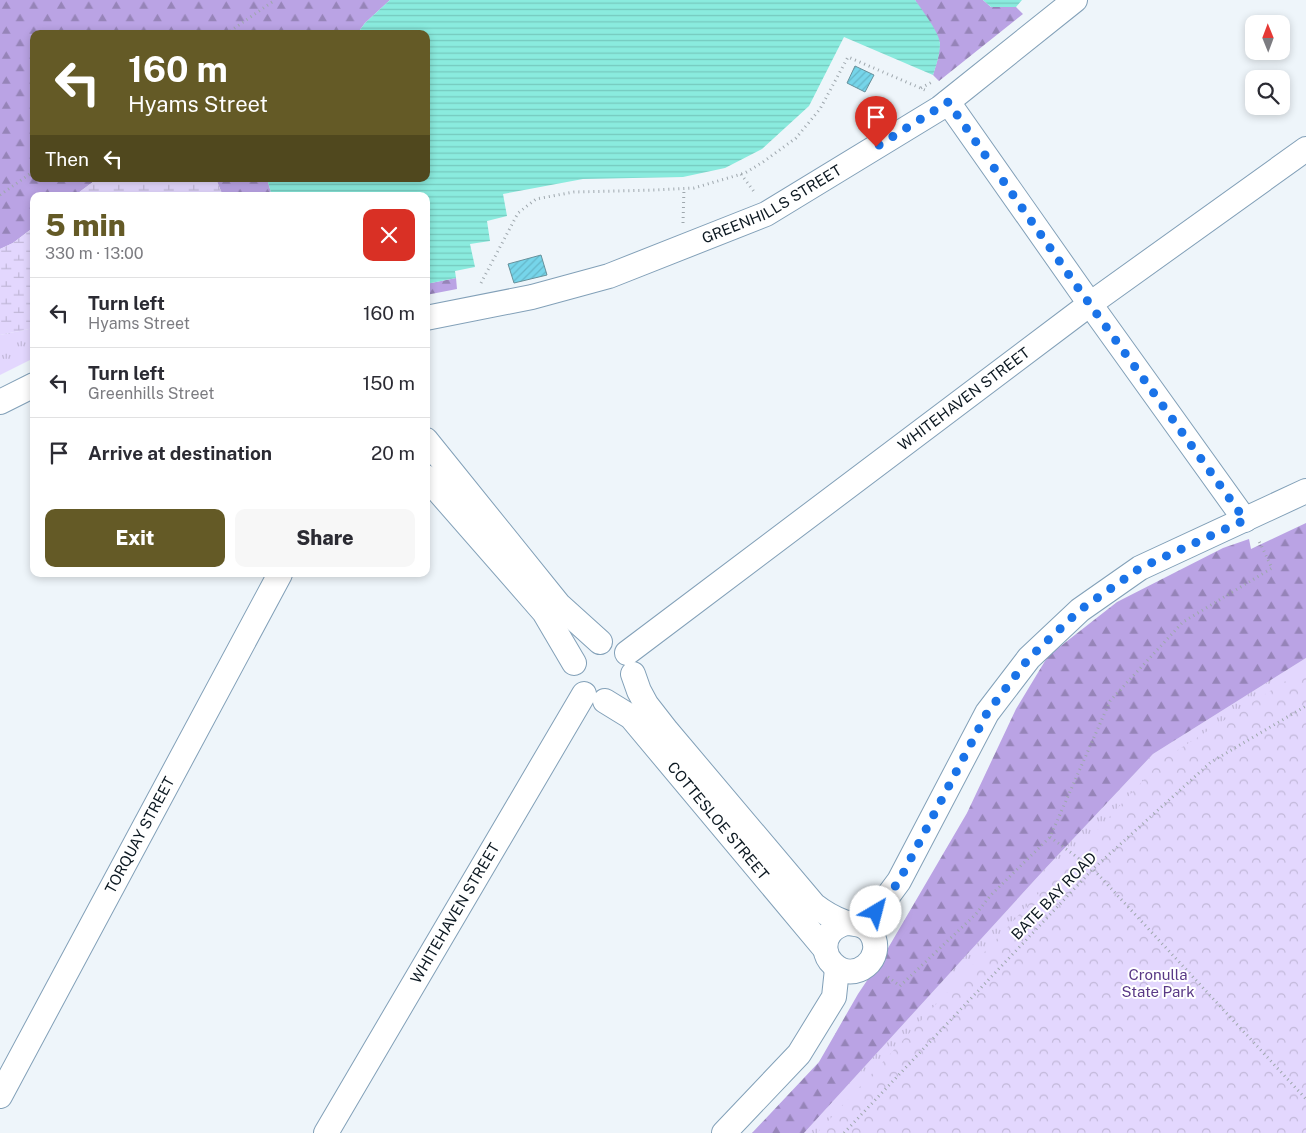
<!DOCTYPE html>
<meta charset="utf-8">
<style>
:root{--surface:#fff;--page:#f7f7f7;--text:#2b2b33;--muted:#7c7c81;--line:#e1e1e2;--accent:#645a26}
body{margin:0;font-family:"Public Sans",sans-serif;background:var(--page);color:var(--text);height:100vh;display:flex;flex-direction:column;font-size:19px;white-space:nowrap}
*{box-sizing:border-box;margin:0}
p{font-size:16px;color:var(--muted)}
.icon{flex:none;width:28px;height:28px;fill:none;stroke:currentColor;stroke-width:2;stroke-linecap:round;stroke-linejoin:round}
.map{position:relative;flex:1;overflow:hidden}
.side{position:absolute;left:30px;top:192px;width:400px;height:385px;display:flex;flex-direction:column;background:var(--surface);border-radius:10px;box-shadow:0 2px 8px #0003}
.side>*{flex:none}
.guide{position:absolute;left:30px;top:30px;width:400px;height:152px;border-radius:10px;box-shadow:0 2px 8px #0003;background:#645a26;color:#fff;overflow:hidden}
.needle{width:32px;rotate:359deg}
.controls{position:absolute;left:1245px;top:15px;display:grid;gap:10px}
.controls a{display:grid;place-items:center;width:45px;height:45px;border-radius:10px;background:var(--surface);box-shadow:0 2px 8px #0003;font-size:25px}
.pin{position:absolute;display:grid;place-items:center;width:42px;height:42px;color:#fff;margin:-51px -21px;border-radius:50% 50% 50% 0;rotate:-45deg;box-shadow:0 0 5px #0007}
.pin .icon{rotate:45deg}
.me{position:absolute;width:55px;margin:-28px;rotate:37deg;stroke-linejoin:round;filter:drop-shadow(0 0 4px #0008)}
.turn{display:flex;align-items:center;gap:18px;height:105px;padding:0 15px;font-size:22px}
.turn .icon{width:65px;height:65px;stroke-width:2.5}
.turn b{display:block;font-size:35px;line-height:42px}
.then{display:flex;align-items:center;height:48px;padding:0 15px;background:#0003;gap:10px;font-size:19px}
.round{display:grid;place-items:center;flex:none;width:52px;height:52px;border-radius:10px;background:var(--page)}
.overview{display:flex;align-items:center;justify-content:space-between;height:85px;padding:0 15px}
h1{font-size:30px;font-weight:800;line-height:38px;color:var(--accent)}
.primary-button{display:flex;gap:10px;margin-top:auto;padding:10px 15px}
.primary-button a{flex:1;height:58px;border-radius:10px;background:var(--accent);color:#fff;font-size:20px;font-weight:800;line-height:58px;text-align:center}
.primary-button a+a{background:var(--page);color:var(--text)}
ul{padding:0;list-style:none}
li{display:flex;align-items:center;gap:15px;height:70px;padding:0 15px;border-top:1px solid var(--line)}
li div{flex:1}
li b{display:block;font-size:19px}
li em{font-style:normal}
.map>svg:first-child{display:block}
.grass{fill:url(#grass-tufts)}
.forest{fill:url(#forest-firs)}
.wetland{fill:url(#wetland-marsh)}
.park{fill:url(#park-crowns)}
.water{fill:url(#water-rules)}
.building{fill:url(#building-hatch);stroke:#67919b}
.lines{fill:none;stroke-linecap:round;stroke-linejoin:round}
.minor-casing{stroke:#82a0b8;stroke-width:26}
.path{stroke:#9ea7ad;stroke-width:3;stroke-dasharray:1 4;stroke-linecap:butt}
.minor{stroke:#fff;stroke-width:24}
.route{stroke:#1a73e8;stroke-width:9;stroke-dasharray:0 16.2}
.labels{text-anchor:middle;stroke-width:4;stroke-linejoin:round;paint-order:stroke}
.street-label{font-size:15px;fill:#0d1922;stroke:#fff}
.park-label{font-size:15px;fill:#593986;stroke:#fff}
</style>
<div class="map">
<svg width="1306" height="1133" viewBox="0 0 1306 1133">
<defs>
<pattern id="grass-tufts" width="24" height="20" patternUnits="userSpaceOnUse" patternTransform="scale(1.25)"><rect width="24" height="20" fill="#e3d7fe"/><path d="M3 7l-1-3M5 7V3M7 7l1-3M15 17l-1-3M17 17v-4M19 17l1-3" fill="none" stroke="#c2b8d9"/></pattern>
<pattern id="forest-firs" width="22" height="20" patternUnits="userSpaceOnUse" patternTransform="scale(1.25)"><rect width="22" height="20" fill="#baa3e4"/><path d="M5 1l3.5 6h-7zM16 11l3.5 6h-7z" fill="#9684b8"/></pattern>
<pattern id="wetland-marsh" width="20" height="14" patternUnits="userSpaceOnUse" patternTransform="scale(1.25)"><rect width="20" height="14" fill="#e3d7fe"/><path d="M1 5h8M5 5V1M11 12h8M15 12V8" fill="none" stroke="#c2b8d9"/></pattern>
<pattern id="park-crowns" width="20" height="18" patternUnits="userSpaceOnUse" patternTransform="scale(1.25)"><rect width="20" height="18" fill="#e3d7fe"/><path d="M2 6a3 3 0 1 1 6 0M12 15a3 3 0 1 1 6 0" fill="none" stroke="#c2b8d9"/></pattern>
<pattern id="water-rules" width="6" height="5" patternUnits="userSpaceOnUse" patternTransform="scale(1.25)"><rect width="6" height="5" fill="#8aebde"/><path d="M0 2.5h6" fill="none" stroke="#76c9be"/></pattern>
<pattern id="building-hatch" width="6" height="6" patternUnits="userSpaceOnUse" patternTransform="scale(1.25)"><rect width="6" height="6" fill="#76d5ea"/><path d="M-1 1l2-2M0 6l6-6M5 7l2-2" fill="none" stroke="#65b6c8"/></pattern>
</defs>
<rect width="100%" height="100%" fill="#eef5fa"/>
<!-- grass -->
<path class="grass" d="M34,328V358L0,375V335Z
M1306,658V688L837,1133H804L1043,871L1153,754Z"/>
<!-- forest -->
<path class="forest" d="M0,0H390L365,23L357,34H34V179H97L74,196H34V227L13,243L0,249Z
M915,0H983L991,7H1016L1023,14L939,81L933,75L938,58L940,43Z
M216,179H267L272,196H223Z
M456,278L457,289L426,295V284Z
M1306,523V658L1153,754L1043,871L804,1133H752L819,1062L858,994L884,955L967,813L1016,709L1048,656L1117,602L1223,548L1249,539L1251,549Z"/>
<!-- wetland -->
<path class="wetland" d="M97,179H216L223,196H74Z
M34,227V328L0,335V249L13,243Z"/>
<!-- park -->
<path class="park" d="M1306,668V1133H817L1162,760Z"/>
<!-- water -->
<path class="water" d="M390,0H915C922,10 940,33 940,44C940,54 936,66 933,75L844,37L809,106L762,149L725,168L683,177L583,179L503,194L507,216L487,221L490,241L470,244L475,267L455,271L456,278L426,284V196H272L267,179H426V34H357L365,23Z
M983,0H1022L1016,7H991Z"/>
<!-- building -->
<path class="building" d="M855,66L874,75L865,92L847,83Z
M541,255L547,275L514,283L508,264Z"/>
<g class="lines">
<!-- minor casing -->
<g class="minor-casing">
<g id="minor">
<path d="M948,102L1090,304L1245,520"/>
<path id="s1" d="M426,318L532,297L609,276L766,214L940,108L1075,0"/>
<path d="M0,402L34,385"/>
<path d="M426,440L559,605L600,642"/>
<path d="M426,477L544,612L574,663"/>
<path id="s2" d="M627,653L1090,304L1306,149"/>
<path d="M633,674L639,691L646,704L667,731L814,905C823,912 833,918 844,922C854,925 863,922 871,933C887,958 854,985 833,964C824,956 823,942 830,933C834,927 840,925 846,923"/>
<path id="s3" d="M605,701L631,717L825,949"/>
<path d="M865,927L899,881L987,713L1029,658L1080,610L1140,568L1306,491"/>
<path id="s4" d="M0,1096L280,574"/>
<path id="s5" d="M326,1133L584,694"/>
<path d="M724,1133L799,1054L834,997L837,969"/>
</g>
</g>
<!-- path -->
<path class="path" d="M226,34L275,0
M921,88L932,82
M741,174L755,193
M0,195L34,171
M683,223L684,188
M481,283L518,213L536,199L574,192L656,190L694,188L745,173L763,162L796,138L820,109L848,57L925,90
M1050,837L1093,869L1306,1099
M888,977L900,986L976,914L990,896L1050,837L1110,701L1183,622L1272,568L1262,547L1258,539
M844,1133L1093,869L1211,762L1306,706"/>
<!-- minor -->
<use href="#minor" class="minor"/>
</g>
<g class="lines">
<!-- route -->
<path class="route" d="M876,912L899,881L987,713L1029,658L1080,610L1140,568L1245,520L1076,285L948,102L876,147"/>
</g>
<g class="labels">
<!-- street labels -->
<g class="street-label">
<text dy="5" stroke="none"><textPath href="#s1" startOffset="366">GREENHILLS STREET</textPath></text>
<text dy="5" stroke="none"><textPath href="#s2" startOffset="422">WHITEHAVEN STREET</textPath></text>
<text dy="5" stroke="none"><textPath href="#s3" startOffset="166">COTTESLOE STREET</textPath></text>
<text dy="5" stroke="none"><textPath href="#s4" startOffset="296">TORQUAY STREET</textPath></text>
<text transform="translate(1054 896) rotate(-46)" y="5">BATE BAY ROAD</text>
<text dy="5" stroke="none"><textPath href="#s5" startOffset="255">WHITEHAVEN STREET</textPath></text>
</g>
<!-- park labels -->
<g class="park-label">
<text x="1158" y="980">Cronulla<tspan x="1158" dy="17">State Park</tspan></text>
</g>
</g>
</svg>
<div class="controls">
<a><svg class="needle" viewBox="-14 -14 28 28"><path d="M0-13l5 13h-10z" fill="#e53935"/><path d="M0 13l5-13h-10z" fill="#7c7c81"/></svg></a>
<a><svg class="icon" aria-label="search" viewBox="0 0 24 24"><circle cx="10" cy="10" r="6"/><path d="M15 15l6 6"/></svg></a>
</div>
<div class="pin" style="left:876px;top:147px;background:#d93025"><svg class="icon" aria-label="arrive" viewBox="0 0 24 24"><path d="M6 21V4h12l-3 4 3 4H6"/></svg></div>
<svg class="me" style="left:876px;top:912px" viewBox="-20 -20 40 40"><circle r="19" fill="#fff"/><path d="M0-13L10 11 0 6-10 11z" fill="#1a73e8"/></svg>
<div class="guide">
<div class="turn"><svg class="icon" aria-label="left" viewBox="0 0 24 24"><path d="M17 20v-9H6M10 6l-5 5 5 5"/></svg><div><b>160 m</b>Hyams Street</div></div>
<div class="then">Then<svg class="icon" aria-label="left" viewBox="0 0 24 24"><path d="M17 20v-9H6M10 6l-5 5 5 5"/></svg></div>
</div>
<section class="side">
<div class="overview"><div><h1>5 min</h1><p>330 m · 13:00</p></div><a class="round" style="background:#d93025;color:#fff"><svg class="icon" aria-label="close" viewBox="0 0 24 24"><path d="M6 6l12 12M18 6L6 18"/></svg></a></div>
<ul>
<li><svg class="icon" aria-label="left" viewBox="0 0 24 24"><path d="M17 20v-9H6M10 6l-5 5 5 5"/></svg><div><b>Turn left</b><p>Hyams Street</p></div><em>160 m</em></li>
<li><svg class="icon" aria-label="left" viewBox="0 0 24 24"><path d="M17 20v-9H6M10 6l-5 5 5 5"/></svg><div><b>Turn left</b><p>Greenhills Street</p></div><em>150 m</em></li>
<li><svg class="icon" aria-label="arrive" viewBox="0 0 24 24"><path d="M6 21V4h12l-3 4 3 4H6"/></svg><div><b>Arrive at destination</b></div><em>20 m</em></li>
</ul>
<div class="primary-button"><a>Exit</a><a>Share</a></div>
</section>
</div>
